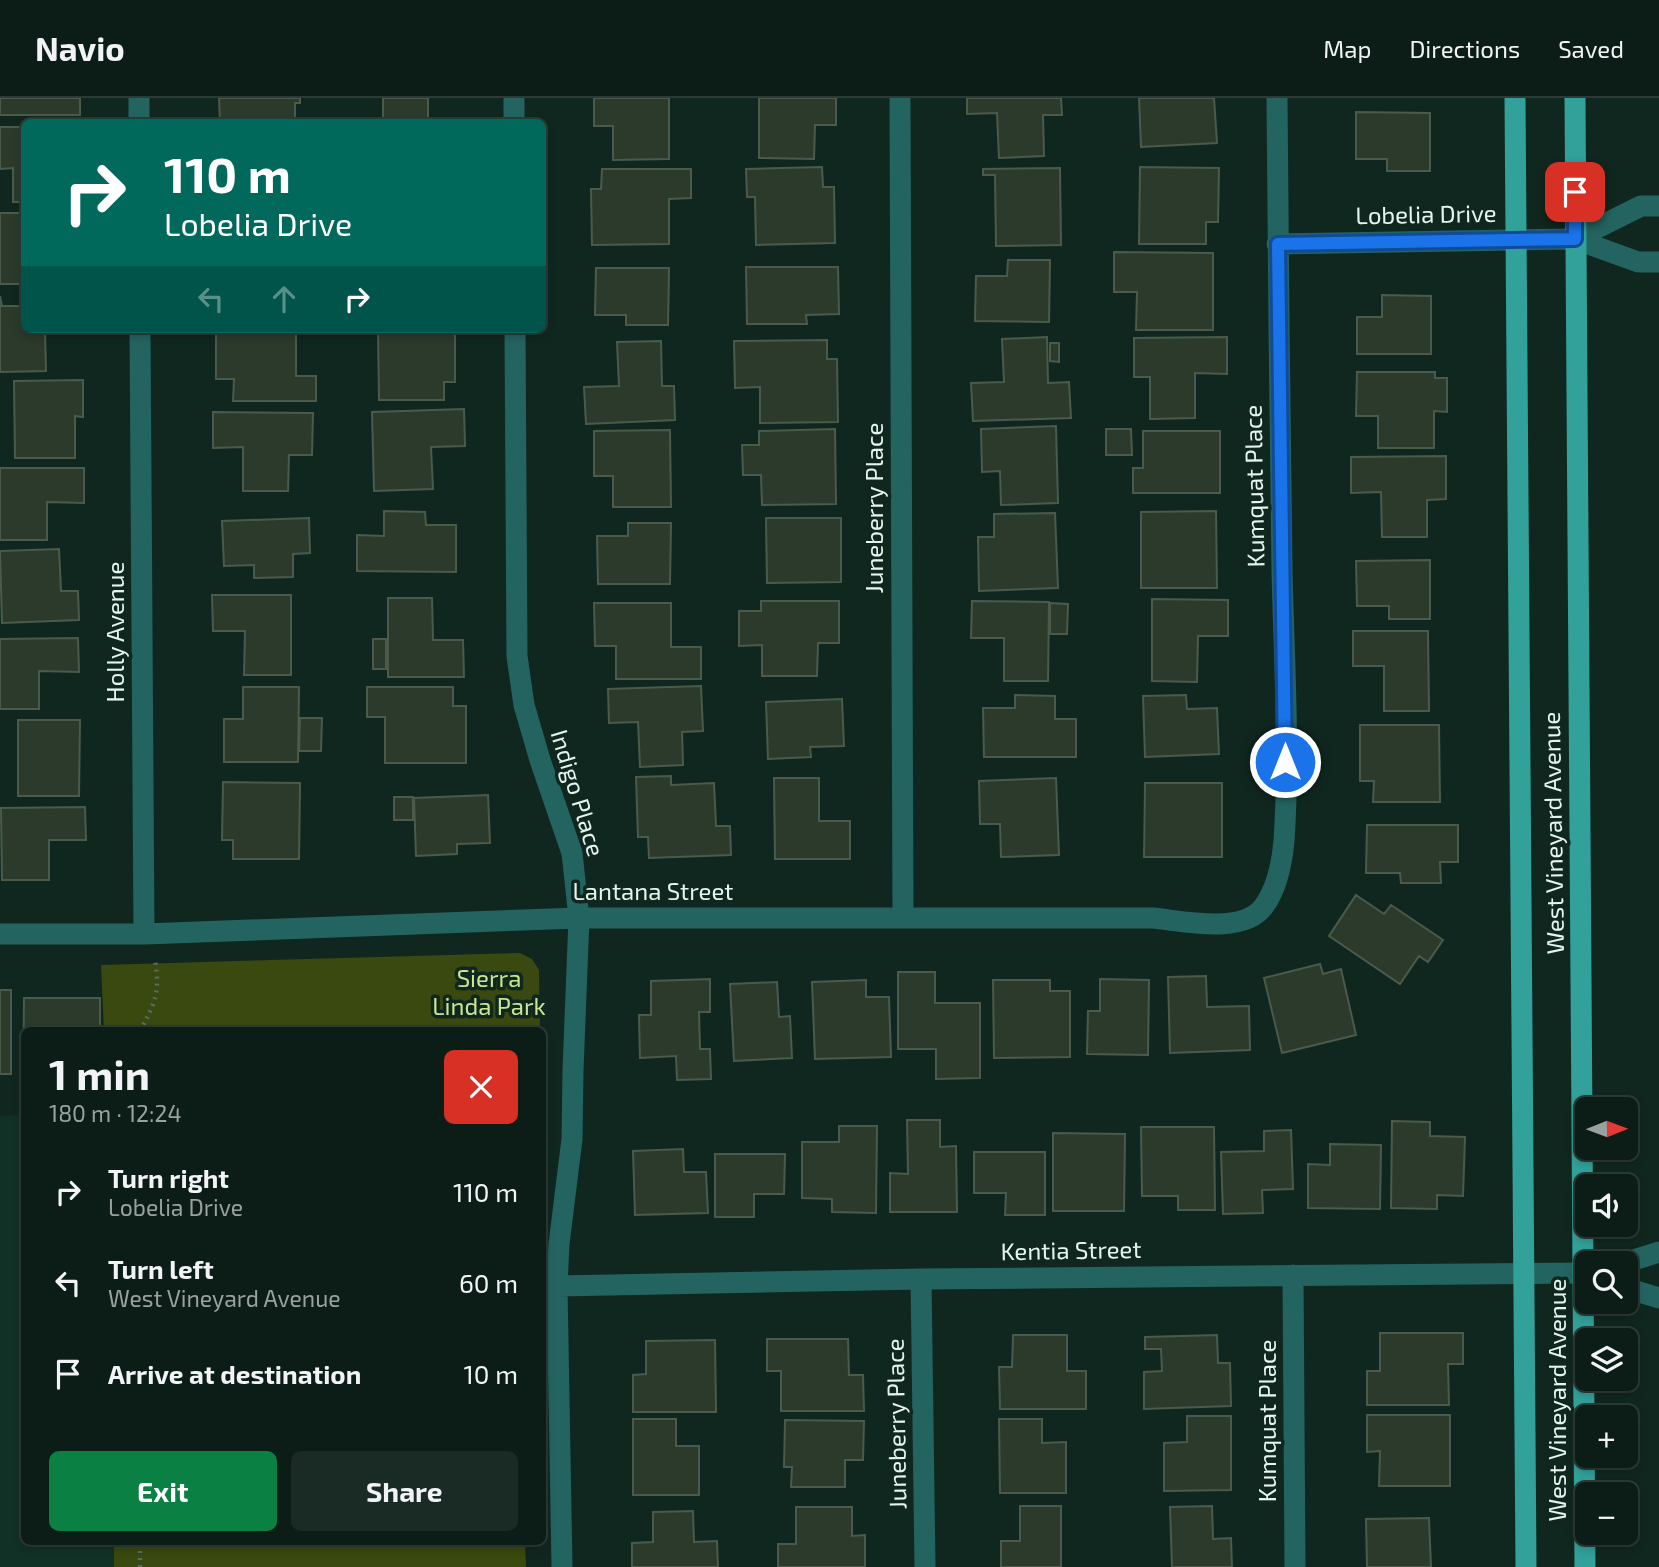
<!DOCTYPE html>
<meta charset="utf-8">
<style>
:root{--surface:#0c1d17;--page:#1a2a24;--text:#f1f3f6;--muted:#9aa2a1;--line:#2c3b36;--accent:#0b8043}
body{margin:0;font-family:"Exo 2",sans-serif;background:var(--page);color:var(--text);height:100vh;display:flex;flex-direction:column;font-size:26px;white-space:nowrap}
*{box-sizing:border-box;margin:0}
p{font-size:23px;color:var(--muted)}
.icon{flex:none;width:38px;height:38px;fill:none;stroke:currentColor;stroke-width:2;stroke-linecap:round;stroke-linejoin:round}
.map{position:relative;flex:1;overflow:hidden}
.drawer{position:absolute;left:21px;top:929px;width:525px;height:518px;display:flex;flex-direction:column;background:var(--surface);border-radius:10px;box-shadow:0 4px 10px #0003,0 0 0 2px var(--line)}
.drawer>*{flex:none}
.hud{position:absolute;left:21px;top:21px;width:525px;height:214px;border-radius:10px;box-shadow:0 4px 10px #0003,0 0 0 2px var(--line);background:#00695c;color:#fff;overflow:hidden}
.needle{width:46px;rotate:89deg}
.tools{position:absolute;left:1575px;top:999px;display:grid;gap:14px}
.tools a{display:grid;place-items:center;width:63px;height:63px;border-radius:10px;background:var(--surface);box-shadow:0 4px 10px #0003,0 0 0 2px var(--line);font-size:35px}
.pin{position:absolute;display:grid;place-items:center;width:60px;height:60px;color:#fff;margin:-30px;border-radius:14px;box-shadow:0 4px 10px #0006}
.me{position:absolute;width:77px;margin:-38px;rotate:0deg;stroke-linejoin:round;filter:drop-shadow(0 0 5px #0008)}
.turn{display:flex;align-items:center;gap:24px;height:147px;padding:0 28px;font-size:32px}
.turn .icon{width:91px;height:91px;stroke-width:2.5}
.turn b{display:block;font-size:49px;line-height:60px}
.lanes{display:flex;align-items:center;height:66px;padding:0 28px;background:#0003;justify-content:center;gap:35px;direction:ltr}
.lanes .off{opacity:.35}
.round{display:grid;place-items:center;flex:none;width:74px;height:74px;border-radius:10px;background:var(--page)}
.head{display:flex;align-items:center;justify-content:space-between;height:119px;padding:0 28px}
h1{font-size:42px;font-weight:700;line-height:52px}
.action{display:flex;gap:14px;margin-top:auto;padding:14px 28px}
.action a{flex:1;height:80px;border-radius:10px;background:var(--accent);color:#fff;font-size:28px;font-weight:700;line-height:80px;text-align:center}
.action a+a{background:var(--page);color:var(--text)}
ul{padding:0;list-style:none}
li{display:flex;align-items:center;gap:21px;height:91px;padding:0 28px}
li div{flex:1}
li b{display:block;font-size:26px}
li em{font-style:normal}
header{display:flex;align-items:center;gap:42px;box-sizing:border-box;height:98px;padding:0 35px;background:var(--surface);border-bottom:2px solid var(--line)}
header strong{font-size:33px}
nav{display:flex;gap:38px;margin-inline-start:auto;font-size:24px}
.map>svg:first-child{display:block}
.built{fill:#113126}
.green{fill:#39490f}
.building{fill:#2b3a2b;stroke:#4a5b4b;stroke-width:2}
.lines{fill:none;stroke-linecap:round;stroke-linejoin:round}
.path{stroke:#586c64;stroke-width:4.5;stroke-dasharray:2 5;stroke-linecap:butt}
.minor{stroke:#246460;stroke-width:21}
.major{stroke:#32a19a;stroke-width:21}
.route-casing{stroke:#114b97;stroke-width:18}
.route{stroke:#1a73e8;stroke-width:12}
.labels{text-anchor:middle;stroke-width:7;stroke-linejoin:round;paint-order:stroke}
.street-label{font-size:24px;fill:#e6f4ee;stroke:#10271f}
.park-label{font-size:24px;fill:#cae691;stroke:#10271f}
</style>
<header>
<strong>Navio</strong>
<nav><a>Map</a><a>Directions</a><a>Saved</a></nav>
</header>
<div class="map">
<svg width="1659" height="1469" viewBox="0 0 1659 1469">
<rect width="100%" height="100%" fill="#10271f"/>
<!-- built -->
<path class="built" d="M24,1017V1444H114V1469H0V1018Z"/>
<!-- green -->
<path class="green" d="M520,855L532,861L539,872L540,933H104L101,867Z
M114,1444H525L526,1469H114Z"/>
<!-- building -->
<path class="building" d="M0,0H80V17H0Z
M219,0H300V5H295V21L220,24Z
M383,0H428V24H383Z
M594,0H669V61L613,62V28H594Z
M759,0H836V27H815L814,61L759,60Z
M967,0H1061L1062,17H1043L1044,58L999,60L997,15L967,16Z
M1139,0H1214L1217,45L1141,49Z
M1356,14L1430,15V73H1387V61H1356Z
M0,29H24V104H13V70L0,71Z
M822,69L823,89H834L835,145L756,147L755,99H747L746,71Z
M1140,69L1219,70L1218,124H1206V146H1139Z
M1060,70L1061,147L996,148L995,77H983V71Z
M602,71H691V100L669,101V146L592,147L591,91H601Z
M0,115H24V186H0Z
M1114,154L1213,155V232H1136L1137,194H1114Z
M1008,162H1050L1049,224L975,223L976,178H1007Z
M746,169H838L839,216L806,217L807,226H747Z
M596,170H669L668,227H626V217H595Z
M1382,197L1431,198V256H1357V219H1382Z
M0,198L2,208H24V231H75L45,232L46,273L0,274Z
M216,231H296V278H316V303H233L234,281H216Z
M378,231H455V284H444V302H379Z
M1047,239L1048,285L1069,284L1071,320L973,323L971,285L1004,284L1002,241Z
M1227,239V276L1195,275V320L1150,321V279H1134V240Z
M827,242V261H837L838,324L760,325V289L735,290L734,243Z
M661,243L662,288H674L675,322L586,326L584,289L619,288L617,244Z
M1050,245H1059V264L1050,263Z
M1357,274H1435V280H1447V314L1434,313V350H1378V318H1356Z
M83,282V319L75,318V360H15L14,283Z
M464,311L465,348L431,349L433,391L374,393L372,314Z
M213,314L313,315L312,357H289L288,393H243V349L213,350Z
M1056,328L1058,405L1001,407L1000,373L982,374L981,331Z
M835,331L836,406L762,407L761,377H743L742,347H759V333Z
M1106,331H1131L1132,357H1106Z
M670,332L671,409H613V378H594V333Z
M1143,333H1220V395H1133V370H1143Z
M1446,358V401L1427,402V439H1382L1381,394L1351,395V359Z
M0,370H84V405L47,404V442H0Z
M384,413L425,414L426,427H456V474L357,473V437L384,438Z
M1216,413L1217,490H1141V414Z
M1055,415L1058,490L979,493L978,439H994V416Z
M309,420L310,455L293,456V479L254,480V467L224,468L222,423Z
M766,420H841V484L767,485Z
M628,425H671L670,486H598L597,438H628Z
M59,451L61,493H78L79,522L2,525L0,453Z
M1430,462V521H1389V508H1357L1356,463Z
M212,497H291V577H244L245,533H213Z
M388,500H432L433,542H463L464,579H388Z
M1152,501L1228,502V538H1198L1197,584L1152,583Z
M761,503H839V545H818L817,578H762V547L739,548V513H761Z
M972,503L1049,504L1048,583H1004V540H971Z
M594,505H671V549H701V581H616V548H595Z
M1050,505L1068,506L1067,536H1050Z
M1353,533H1428L1429,613H1384V568H1353Z
M78,540L79,574L39,573V611H0V541Z
M373,541H386V571H373Z
M701,588L703,633L682,634L683,667L640,669L638,624L609,625L608,591Z
M243,589H299L298,664H224V621H243Z
M367,589H453V608H466V665H385V619H367Z
M1015,597L1055,598V621H1076V659H984L983,610H1015Z
M1186,597L1187,611L1217,610L1219,656L1145,659L1143,598Z
M842,601L844,648L810,649L811,659L768,661L766,604Z
M300,620H322L321,653H299Z
M18,622H80L79,698H18Z
M1360,627H1439L1440,704H1373L1374,683H1360Z
M671,678V687L714,685L716,728H730L731,757L649,760L648,739H638L636,679Z
M774,680H819V723H850V761H775Z
M1056,680L1059,757L1001,759L1000,726H980L979,683Z
M223,684L300,685L299,761H233V742H222Z
M1145,685H1222V759H1144Z
M488,697L490,745L457,746V756L416,758L414,700Z
M394,699H413V722H394Z
M85,709L86,742H49V782H2L1,710Z
M1367,727H1458V764H1440L1441,785H1401L1400,775H1366Z
M1356,797L1384,816L1391,807L1443,842L1428,864L1419,858L1400,886L1329,838Z
M1320,866L1323,876L1341,871L1356,937L1282,955L1264,880Z
M898,874H935V905H980V980L936,981V951H898Z
M1206,878L1207,909L1249,908L1250,952L1170,955L1168,879Z
M710,881V914H699L700,951H710L711,981L677,982L676,958L640,960L639,917H651V883Z
M1100,881L1149,882L1148,957L1087,956L1088,913H1100Z
M866,882V899H889L891,959L815,961L812,884Z
M993,882H1050V893H1070V959L994,960Z
M777,884L779,919L790,918L792,960L734,963L730,886Z
M0,892H11V976H0Z
M24,900H100V933H24V995H23Z
M907,1022H940V1049L956,1048L957,1114H890V1075L908,1076Z
M1392,1023L1430,1024V1038L1465,1039L1463,1098L1437,1097V1111L1391,1110Z
M839,1028H877L876,1115L832,1114V1101L802,1100V1044H839Z
M1141,1029H1214L1215,1112H1178V1098H1142Z
M1291,1032L1293,1091L1262,1092L1263,1115L1223,1116L1221,1054L1264,1053V1033Z
M1053,1035L1125,1036L1124,1113H1053Z
M1330,1046L1381,1047L1380,1111L1308,1110V1066L1330,1067Z
M683,1051L684,1074H706L708,1115L635,1117L633,1053Z
M974,1054H1045V1117H1005L1006,1095H974Z
M715,1056H785L784,1096H754V1119H715Z
M1380,1235H1463V1266H1448L1449,1307H1367V1273H1380Z
M1013,1237H1067V1273H1086V1311H1000L999,1269H1012Z
M1217,1237L1218,1265H1230L1231,1308L1144,1311V1274L1162,1273L1161,1251H1145V1239Z
M767,1241H848L849,1277H863L864,1313H781V1273H767Z
M715,1242L716,1314H633V1277L646,1276V1243Z
M1367,1317H1450V1388H1379L1380,1353L1367,1354Z
M1187,1318H1231V1392L1164,1393V1345L1187,1344Z
M633,1321H676V1348H699V1397H633Z
M999,1321H1042V1345L1066,1344V1395H1000Z
M785,1322L864,1323L863,1362H845V1389H791L792,1369H784Z
M1020,1408H1061V1469H1001V1443H1020Z
M1212,1408L1213,1441L1231,1440L1232,1469H1172L1170,1409Z
M796,1409H852V1438L865,1437V1469H778V1446H796Z
M693,1413L694,1444L717,1443L718,1469H632V1445L653,1444V1414Z
M1429,1420L1431,1469H1367L1366,1421Z"/>
<g class="lines">
<!-- path -->
<path class="path" d="M140,933C156,903 160,895 155,861
M140,1469V1444"/>
<!-- minor -->
<path class="minor" d="M139,0V24
M514,0V24
M900,0L903,819
M1575,141L1641,108H1659
M1277,146L1575,141L1638,164H1659
M140,231L144,836
M515,231L517,558L524,607L540,662L572,755L579,820L573,972L572,1041L559,1146L557,1188L562,1469
M0,836H144L579,820H1153C1184,823 1244,837 1264,808C1277,790 1282,765 1284,743C1290,653 1284,562 1282,472C1280,315 1278,157 1277,0
M1621,1166L1659,1154
M1293,1177L1295,1469
M921,1181L925,1469
M557,1188L921,1181L1587,1175
M1626,1190L1659,1200"/>
<!-- major -->
<path class="major" d="M1515,0L1526,1469
M1575,0L1585,1469"/>
</g>
<g class="lines">
<!-- route casing -->
<g class="route-casing">
<path id="route" d="M1285,664L1278,146L1575,141V94"/>
</g>
<!-- route -->
<use href="#route" class="route"/>
</g>
<g class="labels">
<!-- street labels -->
<g class="street-label">
<text transform="translate(1426 117) rotate(-1)" y="8">Lobelia Drive</text>
<text transform="translate(1255 388) rotate(-91)" y="8">Kumquat Place</text>
<text transform="translate(875 410) rotate(-90)" y="8">Juneberry Place</text>
<text transform="translate(116 534) rotate(-90)" y="8">Holly Avenue</text>
<text transform="translate(577 695) rotate(73)" y="8">Indigo Place</text>
<text transform="translate(1554 735) rotate(-91)" y="8">West Vineyard Avenue</text>
<text x="653" y="802">Lantana Street</text>
<text transform="translate(1071 1153) rotate(-1)" y="8">Kentia Street</text>
<text transform="translate(1558 1302) rotate(-90)" y="8">West Vineyard Avenue</text>
<text transform="translate(1268 1323) rotate(-90)" y="8">Kumquat Place</text>
<text transform="translate(897 1326) rotate(-91)" y="8">Juneberry Place</text>
</g>
<!-- park labels -->
<g class="park-label">
<text x="489" y="889">Sierra<tspan x="489" dy="28">Linda Park</tspan></text>
</g>
</g>
</svg>
<div class="tools">
<a><svg class="needle" viewBox="-14 -14 28 28"><path d="M0-13l5 13h-10z" fill="#e53935"/><path d="M0 13l5-13h-10z" fill="#9aa2a1"/></svg></a>
<a><svg class="icon" aria-label="sound" viewBox="0 0 24 24"><path d="M4 9h4l5-4v14l-5-4H4zM17 9q2 3 0 6"/></svg></a>
<a><svg class="icon" aria-label="search" viewBox="0 0 24 24"><circle cx="10" cy="10" r="6"/><path d="M15 15l6 6"/></svg></a>
<a><svg class="icon" aria-label="layers" viewBox="0 0 24 24"><path d="M12 4l9 5-9 5-9-5zM3 14l9 5 9-5"/></svg></a>
<a>+</a>
<a>−</a>
</div>
<div class="pin" style="left:1575px;top:94px;background:#d93025"><svg class="icon" aria-label="arrive" viewBox="0 0 24 24"><path d="M6 21V4h12l-3 4 3 4H6"/></svg></div>
<svg class="me" style="left:1285px;top:664px" viewBox="-20 -20 40 40"><circle r="17" fill="#1a73e8" stroke="#fff" stroke-width="3"/><path d="M0-11L8 9 0 5-8 9z" fill="#fff"/></svg>
<div class="hud">
<div class="turn"><svg class="icon" aria-label="right" viewBox="0 0 24 24"><path d="M7 20v-9h11M14 6l5 5-5 5"/></svg><div><b>110 m</b>Lobelia Drive</div></div>
<div class="lanes"><svg class="icon off" aria-label="left" viewBox="0 0 24 24"><path d="M17 20v-9H6M10 6l-5 5 5 5"/></svg><svg class="icon off" aria-label="ahead" viewBox="0 0 24 24"><path d="M12 20V5M6 11l6-6 6 6"/></svg><svg class="icon" aria-label="right" viewBox="0 0 24 24"><path d="M7 20v-9h11M14 6l5 5-5 5"/></svg></div>
</div>
<section class="drawer">
<div class="head"><div><h1>1 min</h1><p>180 m · 12:24</p></div><a class="round" style="background:#d93025;color:#fff"><svg class="icon" aria-label="close" viewBox="0 0 24 24"><path d="M6 6l12 12M18 6L6 18"/></svg></a></div>
<ul>
<li><svg class="icon" aria-label="right" viewBox="0 0 24 24"><path d="M7 20v-9h11M14 6l5 5-5 5"/></svg><div><b>Turn right</b><p>Lobelia Drive</p></div><em>110 m</em></li>
<li><svg class="icon" aria-label="left" viewBox="0 0 24 24"><path d="M17 20v-9H6M10 6l-5 5 5 5"/></svg><div><b>Turn left</b><p>West Vineyard Avenue</p></div><em>60 m</em></li>
<li><svg class="icon" aria-label="arrive" viewBox="0 0 24 24"><path d="M6 21V4h12l-3 4 3 4H6"/></svg><div><b>Arrive at destination</b></div><em>10 m</em></li>
</ul>
<div class="action"><a>Exit</a><a>Share</a></div>
</section>
</div>
